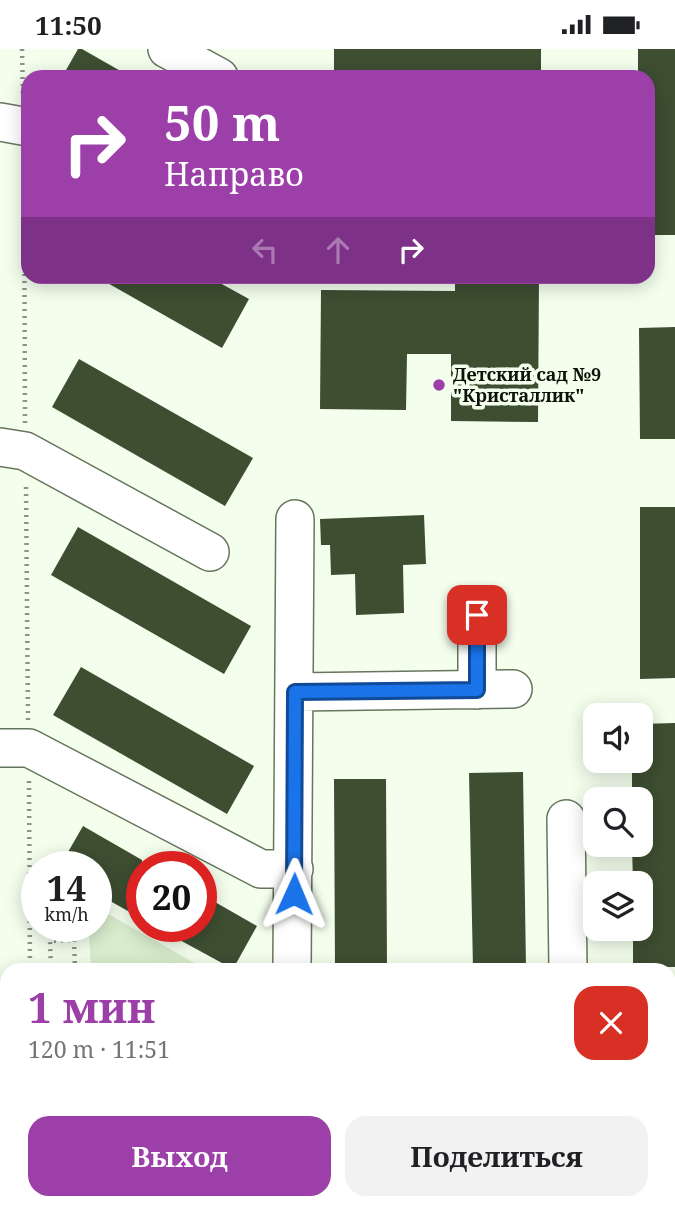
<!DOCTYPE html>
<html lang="ru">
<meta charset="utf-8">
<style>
:root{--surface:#fff;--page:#f2f2f2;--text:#202124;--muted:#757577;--accent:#9d3fa9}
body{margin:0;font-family:"Noto Serif",serif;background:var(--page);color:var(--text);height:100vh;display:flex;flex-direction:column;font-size:26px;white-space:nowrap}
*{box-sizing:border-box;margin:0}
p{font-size:23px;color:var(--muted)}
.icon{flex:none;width:38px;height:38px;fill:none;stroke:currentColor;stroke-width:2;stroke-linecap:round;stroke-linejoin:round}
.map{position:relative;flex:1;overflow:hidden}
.panel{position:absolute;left:0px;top:914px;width:676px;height:247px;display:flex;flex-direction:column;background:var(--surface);border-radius:21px 21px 0 0;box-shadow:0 4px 18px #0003}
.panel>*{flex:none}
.guide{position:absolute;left:21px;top:21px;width:634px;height:214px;border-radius:21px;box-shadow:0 4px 18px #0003;background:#9d3fa9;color:#fff;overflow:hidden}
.buttons{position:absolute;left:583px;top:654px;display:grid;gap:14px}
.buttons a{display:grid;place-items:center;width:70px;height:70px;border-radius:14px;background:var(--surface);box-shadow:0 4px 18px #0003;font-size:35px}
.speed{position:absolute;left:21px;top:802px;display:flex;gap:14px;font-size:35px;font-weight:700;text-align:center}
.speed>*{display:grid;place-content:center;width:91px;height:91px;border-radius:50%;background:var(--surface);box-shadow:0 4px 18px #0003;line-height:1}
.speed small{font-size:18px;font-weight:400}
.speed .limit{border:10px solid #d22;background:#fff;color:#111}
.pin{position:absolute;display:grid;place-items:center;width:60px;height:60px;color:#fff;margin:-30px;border-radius:14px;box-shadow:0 4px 10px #0006}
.me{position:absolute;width:77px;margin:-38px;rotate:1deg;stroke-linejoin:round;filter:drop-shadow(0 0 5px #0008)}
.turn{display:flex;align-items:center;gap:24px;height:147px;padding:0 28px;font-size:32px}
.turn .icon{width:91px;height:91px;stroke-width:2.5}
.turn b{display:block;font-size:49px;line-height:60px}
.lanes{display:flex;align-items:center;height:66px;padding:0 28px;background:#0003;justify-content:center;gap:35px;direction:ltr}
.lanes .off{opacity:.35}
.round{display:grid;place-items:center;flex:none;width:74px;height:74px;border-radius:21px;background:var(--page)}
.head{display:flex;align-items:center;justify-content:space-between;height:119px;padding:0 28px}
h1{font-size:42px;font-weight:700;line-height:52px;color:var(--accent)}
.cta{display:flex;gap:14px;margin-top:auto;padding:14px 28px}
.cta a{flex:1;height:80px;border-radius:21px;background:var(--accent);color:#fff;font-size:28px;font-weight:700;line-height:80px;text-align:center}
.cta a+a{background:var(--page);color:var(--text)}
.status{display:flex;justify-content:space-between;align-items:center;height:49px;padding:0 35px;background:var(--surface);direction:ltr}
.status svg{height:19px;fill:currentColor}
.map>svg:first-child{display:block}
.green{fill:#d9edcd}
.building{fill:#3d4e31}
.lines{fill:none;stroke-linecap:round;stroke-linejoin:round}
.minor-casing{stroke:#66765d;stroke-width:40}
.path{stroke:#8a9385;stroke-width:4.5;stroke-dasharray:2 5;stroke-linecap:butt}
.minor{stroke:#fff;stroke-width:37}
.route-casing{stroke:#114b97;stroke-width:18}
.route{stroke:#1a73e8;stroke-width:12}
.poi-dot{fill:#9d3fa9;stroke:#f3feed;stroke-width:2.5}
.labels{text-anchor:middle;stroke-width:7;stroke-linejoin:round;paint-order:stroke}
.poi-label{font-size:18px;font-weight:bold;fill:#0c1208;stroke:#f3feed;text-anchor:start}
</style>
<div class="status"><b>11:50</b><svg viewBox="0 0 49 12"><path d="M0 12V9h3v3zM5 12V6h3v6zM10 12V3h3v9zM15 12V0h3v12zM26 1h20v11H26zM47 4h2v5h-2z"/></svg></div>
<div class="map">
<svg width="675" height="1159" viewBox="0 0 675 1159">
<rect width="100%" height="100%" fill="#f3feed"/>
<!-- green -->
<path class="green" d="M96,858L205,920H91L89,884L45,880V877H96Z
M0,1050H7V1153H18V1159H0Z
M70,1153H248V1159H70Z"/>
<!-- building -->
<path class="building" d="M78,0H82L131,28H62Z
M334,0H541V28H334Z
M638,0H675V186H648V28H638Z
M97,228H209L249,250L222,299Z
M455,228H539L538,373L451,372V305H407L406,361L320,360L321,241L455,242Z
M675,278V390H640L639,279Z
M79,310L253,409L225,457L52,358Z
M640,458H675V629L640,630Z
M424,466L426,515L403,516L404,564L356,566L355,525L331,526L330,496H321L320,470Z
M78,478L251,577L224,625L51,526Z
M81,618L254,717L227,765L53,666Z
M675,674V918H633V880H640V835H633L632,796H640V751H632V712H640V675Z
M523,723L526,920H473L469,724Z
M334,730H386L387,920H335Z
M83,777L142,811V870L96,844V817H60Z
M201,845L257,877L233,920L154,877H201Z"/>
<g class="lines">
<!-- minor casing -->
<g class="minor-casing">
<path id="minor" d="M167,0L219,28
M0,73L28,78
M0,398L25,402L210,503
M477,566V641
M295,643L513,640
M0,699H29L261,820H294
M566,770L568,920
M292,920L295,470
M668,1019H675
M0,1022L7,1021
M668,1149H675
M482,1153V1159
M264,1155L368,1153"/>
</g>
<!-- path -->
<path class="path" d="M22,0L23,48
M24,106L25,374
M26,438L28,671
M29,732L30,920
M74,891L75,919L51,920L50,892Z"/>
<!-- minor -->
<use href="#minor" class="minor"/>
</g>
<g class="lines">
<!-- route casing -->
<g class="route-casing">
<path id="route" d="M294,845L295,643L477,641V566"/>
</g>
<!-- route -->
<use href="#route" class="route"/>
</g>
<!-- markers -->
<circle class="poi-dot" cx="439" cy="336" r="7"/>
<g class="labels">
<!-- poi labels -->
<g class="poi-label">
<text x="453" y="332">Детский сад №9<tspan x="453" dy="21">"Кристаллик"</tspan></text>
</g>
</g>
</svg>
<div class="buttons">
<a><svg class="icon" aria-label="sound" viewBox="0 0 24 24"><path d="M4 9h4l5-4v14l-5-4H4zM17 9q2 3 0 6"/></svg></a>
<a><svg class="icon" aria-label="search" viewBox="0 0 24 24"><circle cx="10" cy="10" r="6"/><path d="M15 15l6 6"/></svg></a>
<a><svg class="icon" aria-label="layers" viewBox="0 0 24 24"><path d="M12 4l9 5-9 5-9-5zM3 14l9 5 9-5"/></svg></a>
</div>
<div class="speed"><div>14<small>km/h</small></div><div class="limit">20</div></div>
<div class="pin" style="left:477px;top:566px;background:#d93025"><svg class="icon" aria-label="arrive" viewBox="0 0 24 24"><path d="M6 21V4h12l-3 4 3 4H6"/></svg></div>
<svg class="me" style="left:294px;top:845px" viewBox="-20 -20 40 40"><path d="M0-17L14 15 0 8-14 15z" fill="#1a73e8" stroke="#fff" stroke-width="4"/></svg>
<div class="guide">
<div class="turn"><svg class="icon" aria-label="right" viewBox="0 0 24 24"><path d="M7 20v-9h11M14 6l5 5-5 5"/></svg><div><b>50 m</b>Направо</div></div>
<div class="lanes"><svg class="icon off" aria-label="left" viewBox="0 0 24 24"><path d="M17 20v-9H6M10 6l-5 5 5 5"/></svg><svg class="icon off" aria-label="ahead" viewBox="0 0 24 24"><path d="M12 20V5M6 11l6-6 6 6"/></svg><svg class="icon" aria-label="right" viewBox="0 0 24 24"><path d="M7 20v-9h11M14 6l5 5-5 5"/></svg></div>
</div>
<section class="panel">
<div class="head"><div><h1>1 мин</h1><p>120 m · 11:51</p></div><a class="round" style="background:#d93025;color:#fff"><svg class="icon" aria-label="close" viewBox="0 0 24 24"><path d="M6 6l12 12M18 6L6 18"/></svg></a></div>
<div class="cta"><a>Выход</a><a>Поделиться</a></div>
</section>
</div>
